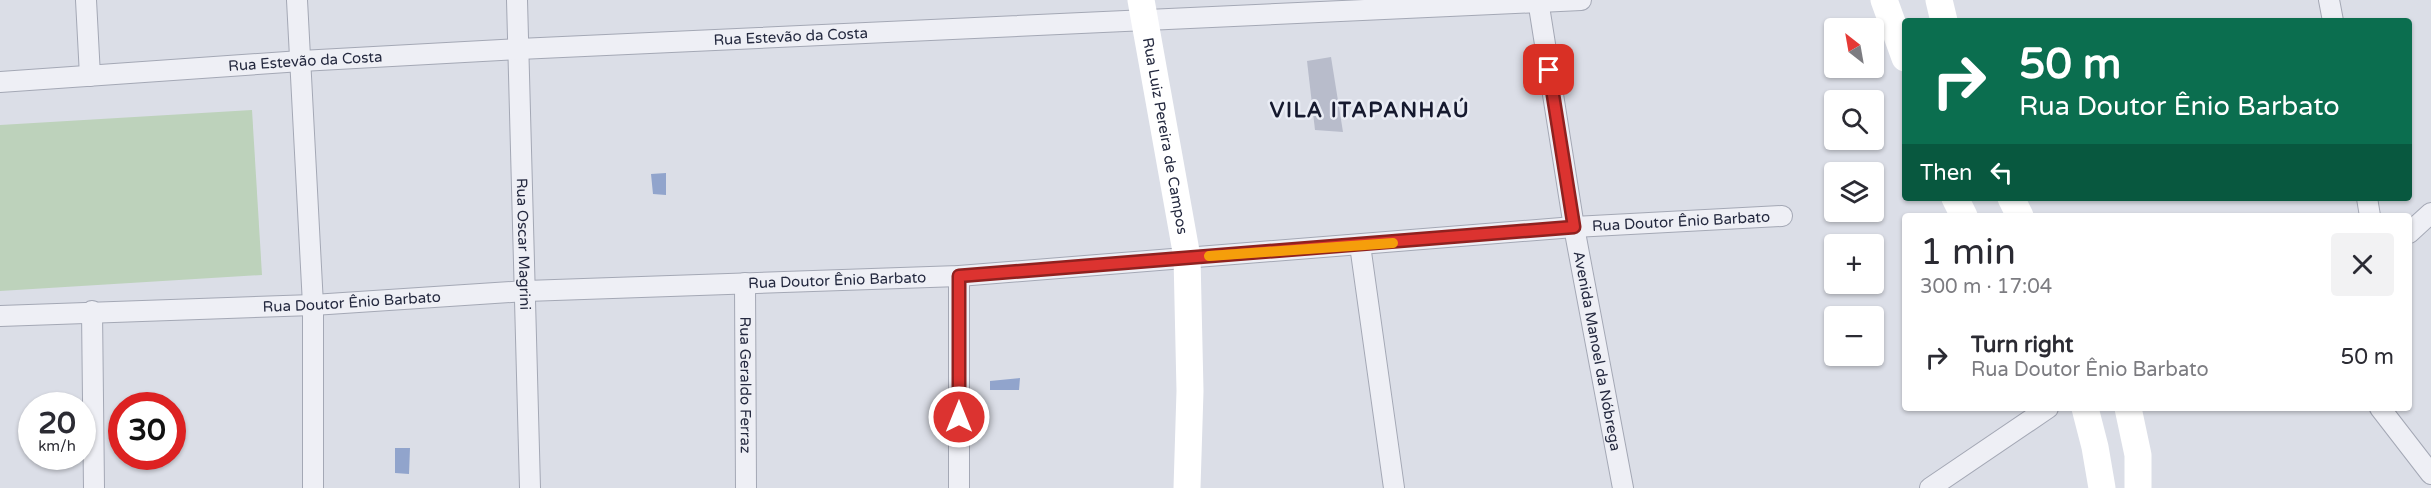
<!DOCTYPE html>
<meta charset="utf-8">
<style>
:root{--surface:#fff;--page:#f2f2f3;--text:#2b2b33;--muted:#7c7c81}
body{margin:0;font-family:"Varela Round",sans-serif;background:var(--page);color:var(--text);height:100vh;display:flex;flex-direction:column;font-size:22px;white-space:nowrap}
*{box-sizing:border-box;margin:0}
p{font-size:20px;color:var(--muted)}
.icon{flex:none;width:33px;height:33px;fill:none;stroke:currentColor;stroke-width:2;stroke-linecap:round;stroke-linejoin:round}
.map{position:relative;flex:1;overflow:hidden}
.sheet{position:absolute;left:1902px;top:213px;width:510px;height:198px;display:flex;flex-direction:column;background:var(--surface);border-radius:6px;box-shadow:0 2px 4px #0004}
.sheet>*{flex:none}
.top-card{position:absolute;left:1902px;top:18px;width:510px;height:183px;border-radius:6px;box-shadow:0 2px 4px #0004;background:#0b6e4f;color:#fff;overflow:hidden}
.needle{width:39px;rotate:329deg}
.controls{position:absolute;left:1824px;top:18px;display:grid;gap:12px}
.controls a{display:grid;place-items:center;width:60px;height:60px;border-radius:6px;background:var(--surface);box-shadow:0 2px 4px #0004;font-size:30px}
.speed{position:absolute;left:18px;top:392px;display:flex;gap:12px;font-size:30px;font-weight:700;text-align:center}
.speed>*{display:grid;place-content:center;width:78px;height:78px;border-radius:50%;background:var(--surface);box-shadow:0 2px 4px #0004;line-height:1}
.speed small{font-size:15px;font-weight:400}
.speed .limit{border:9px solid #d22;background:#fff;color:#111}
.pin{position:absolute;display:grid;place-items:center;width:51px;height:51px;color:#fff;margin:-26px;border-radius:12px;box-shadow:0 3px 9px #0006}
.me{position:absolute;width:66px;margin:-33px;rotate:0deg;stroke-linejoin:round;filter:drop-shadow(0 0 4px #0008)}
.turn{display:flex;align-items:center;gap:21px;height:126px;padding:0 18px;font-size:27px}
.turn .icon{width:78px;height:78px;stroke-width:2.5}
.turn b{display:block;font-size:42px;line-height:51px}
.then{display:flex;align-items:center;height:57px;padding:0 18px;background:#0003;gap:12px;font-size:22px}
.round{display:grid;place-items:center;flex:none;width:63px;height:63px;border-radius:6px;background:var(--page)}
.head{display:flex;align-items:center;justify-content:space-between;height:102px;padding:0 18px}
h1{font-size:36px;font-weight:600;line-height:45px}
ul{padding:0;list-style:none}
li{display:flex;align-items:center;gap:18px;height:84px;padding:0 18px}
li div{flex:1}
li b{display:block;font-size:22px}
li em{font-style:normal}
.map>svg:first-child{display:block}
.green{fill:#bdd2bb}
.water{fill:#91a4cc}
.building{fill:#b8bccb}
.lines{fill:none;stroke-linecap:round;stroke-linejoin:round}
.street-casing{stroke:#a4a8b5;stroke-width:22}
.street{stroke:#eeeff5;stroke-width:20}
.secondary{stroke:#fff;stroke-width:27}
.route-casing{stroke:#8f211f;stroke-width:15}
.route{stroke:#dc3330;stroke-width:10}
.slow{stroke:#f59e0b;stroke-width:10}
.labels{text-anchor:middle;stroke-width:5;stroke-linejoin:round;paint-order:stroke}
.street-label{font-size:15px;fill:#24293f;stroke:#eaedf5}
.district-label{font-size:21px;font-weight:bold;letter-spacing:1.5px;fill:#161a2f;stroke:#eaedf5}
</style>
<div class="map">
<svg width="2431" height="488" viewBox="0 0 2431 488">
<rect width="100%" height="100%" fill="#dbdee7"/>
<!-- green -->
<path class="green" d="M252,110L262,275L0,291V125Z"/>
<!-- water -->
<path class="water" d="M666,173V195L653,194L651,174Z
M1020,378L1019,390H990V381Z
M395,448H410L409,474L395,473Z"/>
<!-- building -->
<path class="building" d="M1331,57L1343,132L1315,130L1307,61Z"/>
<g class="lines">
<!-- street casing -->
<g class="street-casing">
<g id="street">
<path d="M86,0L90,76"/>
<path d="M297,0L313,305V488"/>
<path id="s1" d="M517,0L530,488"/>
<path id="s2" d="M1538,0L1574,227L1623,488"/>
<path d="M2329,0L2333,21"/>
<path id="s3" d="M0,82L301,61L519,49L1581,0"/>
<path d="M2367,198L2370,216"/>
<path d="M2409,233L2431,213"/>
<path d="M1360,245L1394,488"/>
<path d="M959,276V488"/>
<path id="s4" d="M745,283L746,488"/>
<path d="M92,311L94,488"/>
<path id="s5" d="M0,316L313,305L526,291L959,276L1574,227L1782,216"/>
<path d="M2380,408L2431,474"/>
<path d="M1930,488L2048,408"/>
</g>
</g>
<!-- street -->
<use href="#street" class="street"/>
<!-- secondary -->
<g class="secondary">
<path id="s6" d="M1141,0L1187,257L1190,391L1187,488"/>
<path d="M1884,0L1905,58"/>
<path d="M1939,0L1944,21"/>
<path d="M1955,198L1964,216"/>
<path d="M2011,198L2020,216"/>
<path d="M2085,408L2095,447L2102,488"/>
<path d="M2128,408L2138,455V488"/>
</g>
</g>
<g class="lines">
<!-- route casing -->
<g class="route-casing">
<path id="route" d="M959,417V276L1574,227L1549,70"/>
</g>
<!-- route -->
<use href="#route" class="route"/>
<!-- slow -->
<path class="slow" d="M1209,256L1393,243"/>
</g>
<g class="labels">
<!-- street labels -->
<g class="street-label">
<text dy="5" stroke="none"><textPath href="#s3" startOffset="792">Rua Estevão da Costa</textPath></text>
<text dy="5" stroke="none"><textPath href="#s3" startOffset="306">Rua Estevão da Costa</textPath></text>
<text dy="5" stroke="none"><textPath href="#s6" startOffset="138">Rua Luiz Pereira de Campos</textPath></text>
<text dy="5" stroke="none"><textPath href="#s5" startOffset="1684">Rua Doutor Ênio Barbato</textPath></text>
<text dy="5" stroke="none"><textPath href="#s1" startOffset="244">Rua Oscar Magrini</textPath></text>
<text dy="5" stroke="none"><textPath href="#s5" startOffset="838">Rua Doutor Ênio Barbato</textPath></text>
<text dy="5" stroke="none"><textPath href="#s5" startOffset="352">Rua Doutor Ênio Barbato</textPath></text>
<text dy="5" stroke="none"><textPath href="#s2" startOffset="356">Avenida Manoel da Nóbrega</textPath></text>
<text dy="5" stroke="none"><textPath href="#s4" startOffset="102">Rua Geraldo Ferraz</textPath></text>
</g>
<!-- district labels -->
<g class="district-label">
<text x="1370" y="117">VILA ITAPANHAÚ</text>
</g>
</g>
</svg>
<div class="controls">
<a><svg class="needle" viewBox="-14 -14 28 28"><path d="M0-13l5 13h-10z" fill="#e53935"/><path d="M0 13l5-13h-10z" fill="#7c7c81"/></svg></a>
<a><svg class="icon" aria-label="search" viewBox="0 0 24 24"><circle cx="10" cy="10" r="6"/><path d="M15 15l6 6"/></svg></a>
<a><svg class="icon" aria-label="layers" viewBox="0 0 24 24"><path d="M12 4l9 5-9 5-9-5zM3 14l9 5 9-5"/></svg></a>
<a>+</a>
<a>−</a>
</div>
<div class="speed"><div>20<small>km/h</small></div><div class="limit">30</div></div>
<div class="pin" style="left:1549px;top:70px;background:#d93025"><svg class="icon" aria-label="arrive" viewBox="0 0 24 24"><path d="M6 21V4h12l-3 4 3 4H6"/></svg></div>
<svg class="me" style="left:959px;top:417px" viewBox="-20 -20 40 40"><circle r="17" fill="#dc3330" stroke="#fff" stroke-width="3"/><path d="M0-11L8 9 0 5-8 9z" fill="#fff"/></svg>
<div class="top-card">
<div class="turn"><svg class="icon" aria-label="right" viewBox="0 0 24 24"><path d="M7 20v-9h11M14 6l5 5-5 5"/></svg><div><b>50 m</b>Rua Doutor Ênio Barbato</div></div>
<div class="then">Then<svg class="icon" aria-label="left" viewBox="0 0 24 24"><path d="M17 20v-9H6M10 6l-5 5 5 5"/></svg></div>
</div>
<section class="sheet">
<div class="head"><div><h1>1 min</h1><p>300 m · 17:04</p></div><a class="round"><svg class="icon" aria-label="close" viewBox="0 0 24 24"><path d="M6 6l12 12M18 6L6 18"/></svg></a></div>
<ul>
<li><svg class="icon" aria-label="right" viewBox="0 0 24 24"><path d="M7 20v-9h11M14 6l5 5-5 5"/></svg><div><b>Turn right</b><p>Rua Doutor Ênio Barbato</p></div><em>50 m</em></li>
</ul>
</section>
</div>
